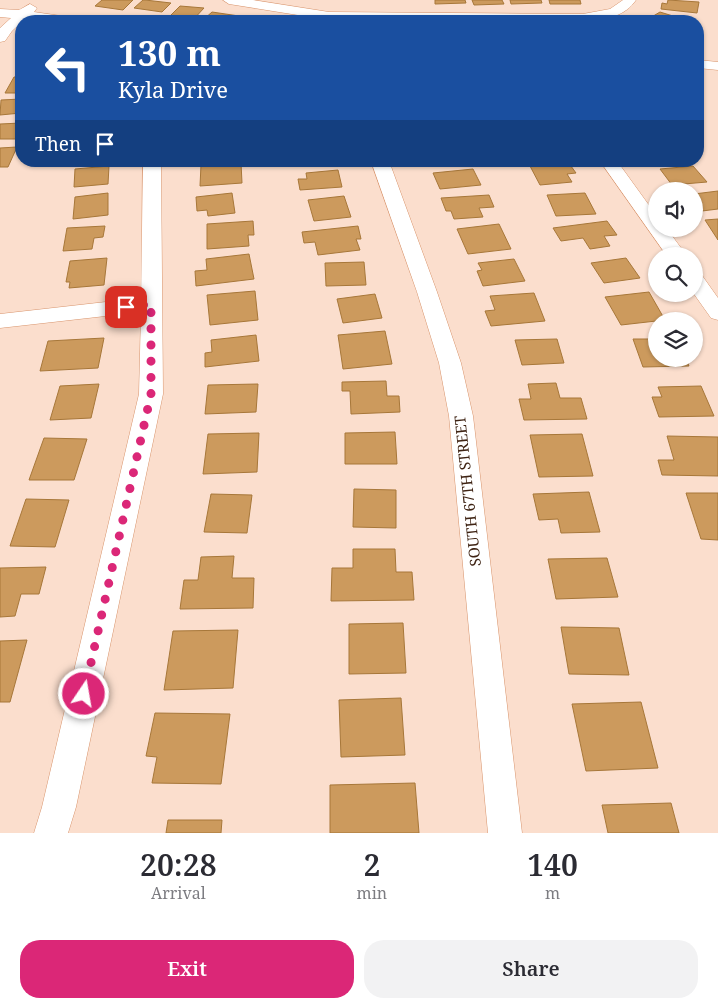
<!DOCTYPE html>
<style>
:root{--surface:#fff;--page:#f2f2f3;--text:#2b2b33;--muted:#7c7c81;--accent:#db2777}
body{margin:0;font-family:"Noto Serif",serif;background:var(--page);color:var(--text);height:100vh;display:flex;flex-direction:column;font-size:19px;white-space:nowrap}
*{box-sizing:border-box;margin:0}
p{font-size:16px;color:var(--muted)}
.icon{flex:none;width:28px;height:28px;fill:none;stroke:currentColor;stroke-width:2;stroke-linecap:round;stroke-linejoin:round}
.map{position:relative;height:833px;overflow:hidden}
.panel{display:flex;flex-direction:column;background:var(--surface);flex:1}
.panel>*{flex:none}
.banner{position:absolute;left:15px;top:15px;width:689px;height:152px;border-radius:20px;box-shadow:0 1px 4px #0004;background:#1a4fa0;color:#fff;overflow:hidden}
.tools{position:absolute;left:648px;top:182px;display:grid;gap:10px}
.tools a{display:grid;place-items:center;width:55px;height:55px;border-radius:50%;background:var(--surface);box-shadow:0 1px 4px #0004;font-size:25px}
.pin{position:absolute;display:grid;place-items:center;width:42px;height:42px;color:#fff;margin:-21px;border-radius:10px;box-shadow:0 2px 8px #0006}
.me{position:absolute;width:55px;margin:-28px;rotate:12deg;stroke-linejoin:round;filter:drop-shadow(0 0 4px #0008)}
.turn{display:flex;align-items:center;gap:18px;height:105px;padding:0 20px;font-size:22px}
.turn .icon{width:65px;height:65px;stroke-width:2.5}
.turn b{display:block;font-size:35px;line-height:42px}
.then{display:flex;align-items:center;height:48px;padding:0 20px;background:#0003;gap:10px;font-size:19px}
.eta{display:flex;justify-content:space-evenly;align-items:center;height:85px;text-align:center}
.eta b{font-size:30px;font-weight:600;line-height:35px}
.primary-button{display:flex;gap:10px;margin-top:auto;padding:10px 20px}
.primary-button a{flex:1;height:58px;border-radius:20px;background:var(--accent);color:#fff;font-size:20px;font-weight:600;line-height:58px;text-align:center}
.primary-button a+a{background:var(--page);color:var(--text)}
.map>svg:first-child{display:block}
.building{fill:#cc9a5d;stroke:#a77739}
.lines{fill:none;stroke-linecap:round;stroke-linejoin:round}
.minor-casing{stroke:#d8946c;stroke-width:1}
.minor{fill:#fff;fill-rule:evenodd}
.route{stroke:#db2777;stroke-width:9;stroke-dasharray:0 16.2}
.labels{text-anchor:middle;stroke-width:4;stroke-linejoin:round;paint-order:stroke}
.street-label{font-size:15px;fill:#3f2414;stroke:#fff}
</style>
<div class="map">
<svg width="718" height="833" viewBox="0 0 718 833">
<rect width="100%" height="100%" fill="#fbdecd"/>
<!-- building -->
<path class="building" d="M102,0H133L123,10L95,6Z
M143,0H145L171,3L162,12L134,8Z
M435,0H465L466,3L435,4Z
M472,0H502L504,4L474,5Z
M510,0H541L542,3L511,4Z
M549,0H580L581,4H550Z
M668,0L699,2L697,13L661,9L662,3L667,4Z
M180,6L204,8L192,21L167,19Z
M212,12L239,16L233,21L203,20Z
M660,12L689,21H645Z
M246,17L273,21H242Z
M14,77H21V93H5Z
M21,99V113L0,115L1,100Z
M21,123V128L16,139H0V124Z
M17,147L8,167H0V148Z
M568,162L576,173L567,174L572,182L540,185L530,166Z
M241,163L242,183L200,186L201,165Z
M109,166L108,184L74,187L75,169Z
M693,166L707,182L672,185L660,169Z
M473,169L481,185L440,189L433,173Z
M338,170L342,187L300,190L298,179H307L306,173Z
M718,191V209L694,212V194Z
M108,193V215L73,219L75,197Z
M232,193L235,213L208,216L207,210L197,211L196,197Z
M585,193L596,214L556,216L547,195Z
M489,195L494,207L479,208L483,217L454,219L451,211H446L441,198Z
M344,196L351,217L314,221L308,200Z
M718,219V240L705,220Z
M253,221L254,235H248L249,246L207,249V224Z
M607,221L617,235L604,236L610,246L590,249L583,238L561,241L553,228Z
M499,224L511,249L468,254L457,229Z
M105,226L103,237L94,238L92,249L63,251L67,228Z
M358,226L361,239H356L360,250L318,255L315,242L304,243L302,232Z
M249,254L254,279L196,286L195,271L207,270L206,259Z
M107,258L104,285L69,288L70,282H66L70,261Z
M626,258L640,278L604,283L591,263Z
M514,259L525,281L483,286L477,271L482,270L478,263Z
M364,262L366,285L326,286L325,263Z
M255,291L258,320L210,325L207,295Z
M649,292L665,320L621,325L605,297Z
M534,293L545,321L491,326L485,311L495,310L490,296Z
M375,294L382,318L343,323L337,299Z
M385,331L392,364L343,369L338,335Z
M256,335L259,361L205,367V353L212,352L211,340Z
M104,338L98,368L40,371L48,341Z
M557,339L564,363L522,365L515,340Z
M633,339H656V359H686L689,366L643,367Z
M386,381L387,396H399L400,412L351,414L350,391H342V382Z
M556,383L560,398H581L587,419L524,420L519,399H531L528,384Z
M99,384L91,418L50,420L60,386Z
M258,384L256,412L205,414L208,385Z
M701,386L714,416L659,417L652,397H662L658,387Z
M395,432L397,464H345V433Z
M259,433L257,472L203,474L208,434Z
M582,434L593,476L539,477L530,435Z
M667,436L718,437V476L662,475L658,460H674Z
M44,438L87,439L74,480H29Z
M354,489L396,490V528L353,527Z
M589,492L600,532L561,533L558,519L539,520L533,494Z
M686,493H718V540L701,539Z
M211,494L252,495L247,533L204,532Z
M26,499L69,500L55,547L10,546Z
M353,549H395L396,572H412L414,600L331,601L332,568H353Z
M234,556L232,578H254L253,608L180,609L184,580H198L201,557Z
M607,558L618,597L556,599L548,559Z
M46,567L39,594H21L15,616L0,617V568Z
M403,623L406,673L349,674V624Z
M561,627L619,628L629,675L569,674Z
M238,630L233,688L164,690L173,631Z
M27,640L10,702H0V641Z
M401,698L405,755L341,757L339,700Z
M641,702L658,768L586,771L572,704Z
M155,713L230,714L221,784L152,783L157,757L146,756Z
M415,783L419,833H330V785Z
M671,803L679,833H608L602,805Z
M168,820H222L221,833H166Z"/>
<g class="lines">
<!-- minor casing -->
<g class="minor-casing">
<path id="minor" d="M223,0H253L329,12L583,14L610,9L623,0H636C625,16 608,19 589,21L329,20L229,4Z
M30,4L37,8L34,12L68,17L75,21L25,19L12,31L5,41L0,42V28L11,18L0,17V9L19,10Z
M698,60L718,62V70L698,68Z
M143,161H161L163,394L76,807L68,833H34L42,807L139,394L141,312L0,328V314L141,298Z
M371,161H389L437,292L461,363L473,416L522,833H488L449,416L439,363L417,292Z
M600,161H617L656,215V229H667L687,256H667Z
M694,273L701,274L718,298V320L711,318L694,294Z"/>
</g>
<!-- minor -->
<use href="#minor" class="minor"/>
</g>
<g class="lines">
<!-- route -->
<path class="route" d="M84,694L151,394V304L126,307"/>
</g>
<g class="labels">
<!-- street labels -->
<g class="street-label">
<text transform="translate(468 491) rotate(-96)" y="5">SOUTH 67TH STREET</text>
</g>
</g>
</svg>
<div class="tools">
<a><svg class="icon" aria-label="sound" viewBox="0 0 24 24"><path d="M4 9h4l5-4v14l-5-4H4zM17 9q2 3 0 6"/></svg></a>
<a><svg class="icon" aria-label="search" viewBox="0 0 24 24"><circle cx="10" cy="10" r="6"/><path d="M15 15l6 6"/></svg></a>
<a><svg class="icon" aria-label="layers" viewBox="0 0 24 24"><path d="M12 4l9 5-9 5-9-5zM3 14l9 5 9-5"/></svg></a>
</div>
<div class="pin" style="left:126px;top:307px;background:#d93025"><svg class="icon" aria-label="arrive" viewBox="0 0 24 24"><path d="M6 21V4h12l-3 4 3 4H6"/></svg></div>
<svg class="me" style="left:84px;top:694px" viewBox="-20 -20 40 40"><circle r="17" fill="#db2777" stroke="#fff" stroke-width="3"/><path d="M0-11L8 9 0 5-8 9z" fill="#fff"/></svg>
<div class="banner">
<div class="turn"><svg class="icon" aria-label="left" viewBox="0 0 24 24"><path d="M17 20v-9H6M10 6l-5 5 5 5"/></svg><div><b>130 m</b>Kyla Drive</div></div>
<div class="then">Then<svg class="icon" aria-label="arrive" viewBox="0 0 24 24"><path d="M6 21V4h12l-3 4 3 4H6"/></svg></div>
</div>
</div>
<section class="panel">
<div class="eta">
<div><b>20:28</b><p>Arrival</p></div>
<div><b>2</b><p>min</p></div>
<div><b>140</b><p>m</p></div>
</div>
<div class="primary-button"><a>Exit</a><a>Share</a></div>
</section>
